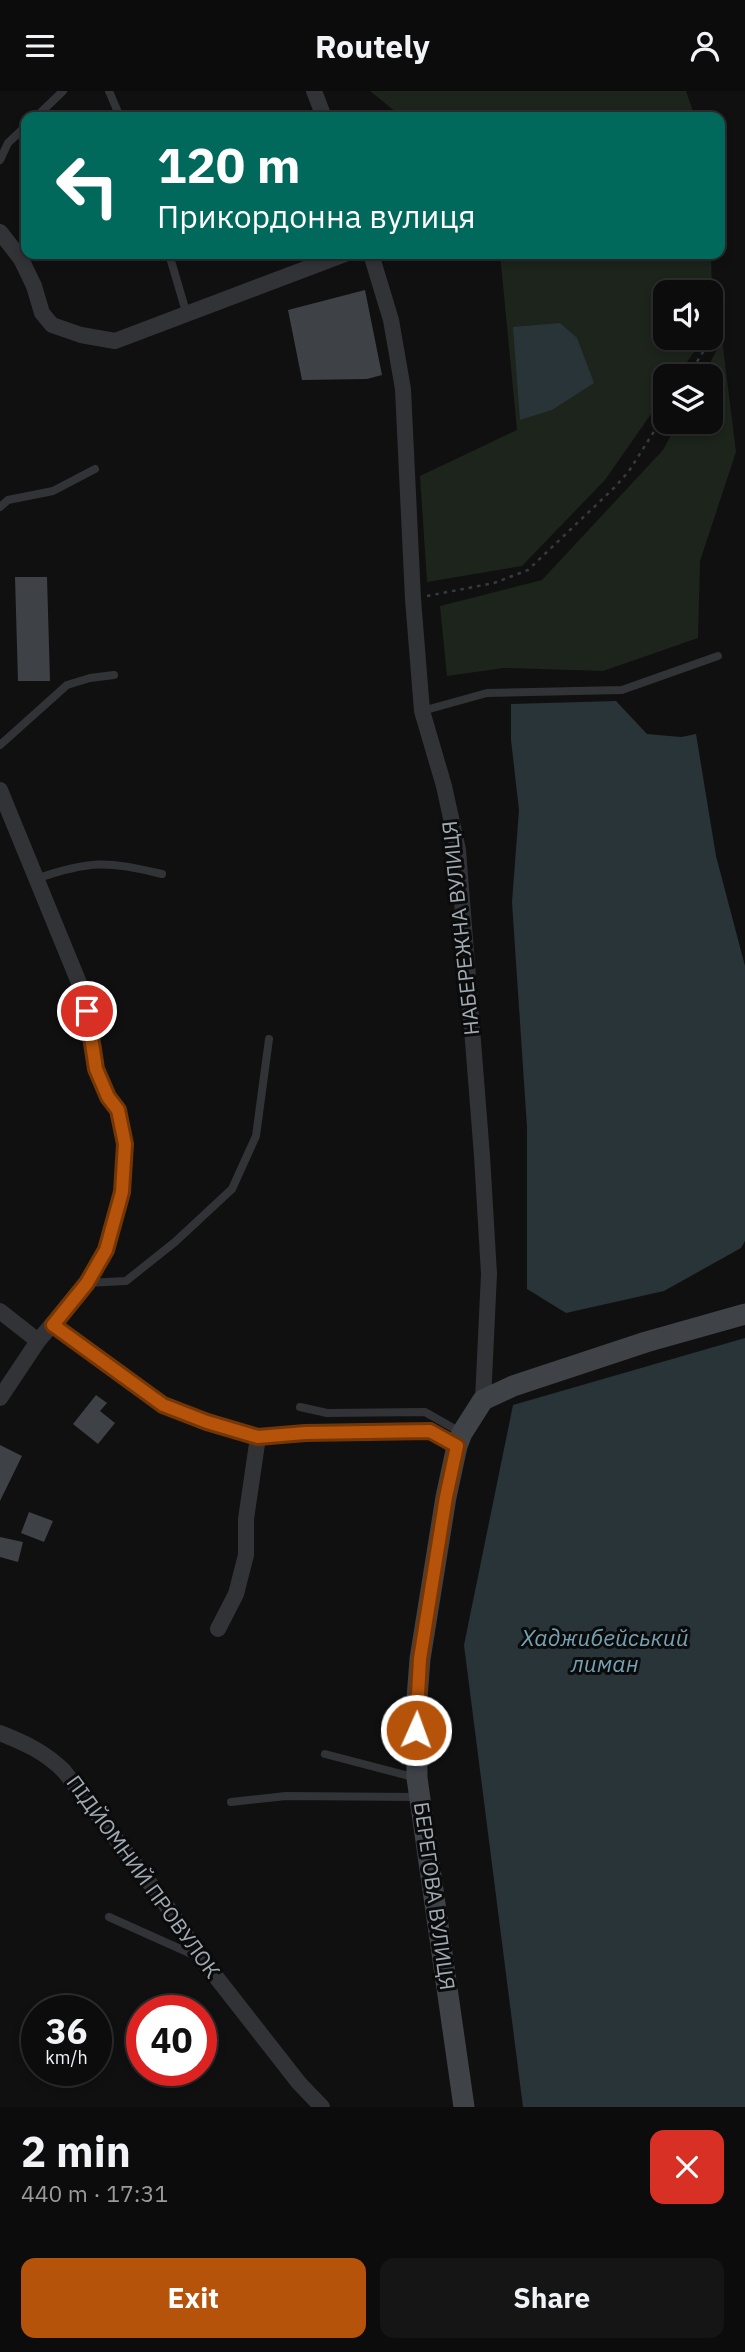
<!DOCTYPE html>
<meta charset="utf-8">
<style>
:root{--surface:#0c0c0d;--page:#151516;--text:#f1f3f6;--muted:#9a9b9d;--line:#2c2c2e;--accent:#b45309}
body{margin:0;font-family:"IBM Plex Sans",sans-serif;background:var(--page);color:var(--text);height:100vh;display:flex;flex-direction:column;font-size:26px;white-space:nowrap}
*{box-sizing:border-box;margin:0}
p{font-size:23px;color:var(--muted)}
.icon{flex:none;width:38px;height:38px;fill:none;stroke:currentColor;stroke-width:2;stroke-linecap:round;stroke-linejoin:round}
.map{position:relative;height:2016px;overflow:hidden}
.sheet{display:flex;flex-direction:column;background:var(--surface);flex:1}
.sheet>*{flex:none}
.banner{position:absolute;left:21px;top:21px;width:704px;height:147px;border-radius:14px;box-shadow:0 4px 10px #0003,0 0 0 2px var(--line);background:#00695c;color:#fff;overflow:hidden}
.buttons{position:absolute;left:653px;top:189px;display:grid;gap:14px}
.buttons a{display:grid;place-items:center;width:70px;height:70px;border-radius:14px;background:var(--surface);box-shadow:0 4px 10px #0003,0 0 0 2px var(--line);font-size:35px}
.speed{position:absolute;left:21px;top:1904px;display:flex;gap:14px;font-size:35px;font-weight:700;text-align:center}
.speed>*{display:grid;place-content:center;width:91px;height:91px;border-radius:50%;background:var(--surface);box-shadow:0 4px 10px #0003,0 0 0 2px var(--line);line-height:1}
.speed small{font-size:18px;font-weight:400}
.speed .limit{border:10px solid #d22;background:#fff;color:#111}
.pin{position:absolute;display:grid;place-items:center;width:60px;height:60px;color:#fff;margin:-30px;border:4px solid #fff;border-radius:50%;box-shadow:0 2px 7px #0007}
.me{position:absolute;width:77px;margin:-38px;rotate:2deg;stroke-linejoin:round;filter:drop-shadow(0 0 5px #0008)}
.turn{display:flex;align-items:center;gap:24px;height:147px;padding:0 21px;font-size:32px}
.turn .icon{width:91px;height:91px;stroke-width:2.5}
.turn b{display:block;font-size:49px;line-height:60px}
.round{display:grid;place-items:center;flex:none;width:74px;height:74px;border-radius:14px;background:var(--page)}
.head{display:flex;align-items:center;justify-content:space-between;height:119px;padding:0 21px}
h1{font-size:42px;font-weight:700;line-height:52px}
.action{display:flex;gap:14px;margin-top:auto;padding:14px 21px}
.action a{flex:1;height:80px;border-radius:14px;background:var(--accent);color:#fff;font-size:28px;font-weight:700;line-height:80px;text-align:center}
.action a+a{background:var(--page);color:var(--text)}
header{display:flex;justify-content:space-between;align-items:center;height:91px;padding:0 21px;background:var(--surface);font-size:32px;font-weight:700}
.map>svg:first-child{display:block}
.green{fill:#1c241c}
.water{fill:#283438}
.building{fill:#3e4145}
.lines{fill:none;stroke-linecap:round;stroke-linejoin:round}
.path{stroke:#373a3e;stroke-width:2.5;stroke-dasharray:3.5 5;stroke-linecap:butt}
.lane{stroke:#313337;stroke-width:8}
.street{stroke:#313337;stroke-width:16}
.secondary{stroke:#3f4247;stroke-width:21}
.route-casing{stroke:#753606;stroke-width:18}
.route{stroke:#b45309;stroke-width:12}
.labels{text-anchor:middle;stroke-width:6;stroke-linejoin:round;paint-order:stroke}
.street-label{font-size:21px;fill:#a0aab3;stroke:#0b0b0c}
.water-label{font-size:23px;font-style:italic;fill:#74a2b2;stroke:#0b0b0c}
</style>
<header><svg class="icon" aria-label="menu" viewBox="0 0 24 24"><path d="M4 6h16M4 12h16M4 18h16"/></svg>Routely<svg class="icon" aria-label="person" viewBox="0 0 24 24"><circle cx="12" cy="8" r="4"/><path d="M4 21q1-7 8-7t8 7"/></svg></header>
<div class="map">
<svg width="745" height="2016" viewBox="0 0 745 2016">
<rect width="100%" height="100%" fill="#101011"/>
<!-- green -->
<path class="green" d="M370,0H686L695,26H402Z
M500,163H711L713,234L711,237L710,201H665V247H704L677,285H665V303L605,389L522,475L427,491L420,385L517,339Z
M722,249L736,361L700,470L698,547L603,580L504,577L447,585L440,515L542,489L663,359L678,331H710V285H703Z"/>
<!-- water -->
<path class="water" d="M560,232L577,247L594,292L552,319L520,329L513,236Z
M616,610L647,643L681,646L696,643L716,765L745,875V1150L741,1157L664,1200L566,1222L527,1198V1036L512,811L519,719L511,649V613Z
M745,1247V2016H523L464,1554L513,1314Z"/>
<!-- building -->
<path class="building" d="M365,199L382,284L367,288L302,289L288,219Z
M15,486H47L50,590H18Z
M96,1304L107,1312L100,1320L115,1332L98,1353L73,1333Z
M0,1354L22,1365L0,1410Z
M29,1421L53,1430L44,1451L21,1442Z
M0,1446L23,1451L18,1471L0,1466Z"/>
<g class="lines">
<!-- path -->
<path class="path" d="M688,285L718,237
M427,505L494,492L528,479L615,396L629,380L665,323"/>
<!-- lane -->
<path class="lane" d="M109,0L120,26
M36,26L63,0
M0,69L8,52L26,35
M169,163L187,224
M0,416L8,409L53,400L95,378
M422,620L487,602L622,599L718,565
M0,654L67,594L90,587L114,584
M36,788C90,769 107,770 162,783
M87,1192L126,1190L175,1151L232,1098L256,1045L269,948
M300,1316L327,1322L425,1321L462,1342
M325,1663L417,1687
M231,1711L286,1705L417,1706
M109,1826L196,1865"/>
<!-- street -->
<path class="street" d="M314,0L324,26
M0,141L21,168L34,195L42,222L52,234L81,244L115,250L345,163
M371,163L391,229L403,298L413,508L422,620L444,695L458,759L482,1065L489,1183L483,1309
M0,699L84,904L91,935L96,978L108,1006L118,1019L125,1053L122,1101L106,1159L87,1192L38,1250L0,1307
M0,1220L38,1250
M53,1234L163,1314L207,1331L258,1346L305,1342L430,1340L457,1355
M218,1538L236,1503L246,1464V1428L258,1346
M0,1642C25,1652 45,1661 64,1680L162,1808L202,1868L299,1992L322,2016"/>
<!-- secondary -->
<path class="secondary" d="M464,2016L417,1687L416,1620L420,1568L446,1406L457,1355L462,1342L483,1309L513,1295L646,1251L745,1223"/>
</g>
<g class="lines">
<!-- route casing -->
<g class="route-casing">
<path id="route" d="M87,920L96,978L108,1006L118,1019L125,1053L122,1101L106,1159L87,1192L53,1234L163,1314L207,1331L258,1346L305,1342L430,1340L457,1355L446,1406L420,1568L416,1639"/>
</g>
<!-- route -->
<use href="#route" class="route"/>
</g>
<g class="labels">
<!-- street labels -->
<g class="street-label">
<text transform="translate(461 837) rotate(-96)" y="7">НАБЕРЕЖНА ВУЛИЦЯ</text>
<text transform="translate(143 1786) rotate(54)" y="7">ПІДЙОМНИЙ ПРОВУЛОК</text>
<text transform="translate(434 1805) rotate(82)" y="7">БЕРЕГОВА ВУЛИЦЯ</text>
</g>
<!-- water labels -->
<g class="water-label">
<text x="605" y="1555">Хаджибейський<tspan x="605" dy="26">лиман</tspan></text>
</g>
</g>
</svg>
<div class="buttons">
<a><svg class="icon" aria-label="sound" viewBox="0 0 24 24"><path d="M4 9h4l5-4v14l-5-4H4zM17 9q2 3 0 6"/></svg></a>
<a><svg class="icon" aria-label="layers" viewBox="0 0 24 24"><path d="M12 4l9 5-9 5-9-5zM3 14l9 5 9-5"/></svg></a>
</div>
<div class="speed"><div>36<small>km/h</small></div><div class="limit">40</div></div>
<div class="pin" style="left:87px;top:920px;background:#d93025"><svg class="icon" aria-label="arrive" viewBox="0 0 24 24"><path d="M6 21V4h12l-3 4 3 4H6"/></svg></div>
<svg class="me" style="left:416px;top:1639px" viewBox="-20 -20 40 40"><circle r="17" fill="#b45309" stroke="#fff" stroke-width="3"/><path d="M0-11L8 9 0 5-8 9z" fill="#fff"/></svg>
<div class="banner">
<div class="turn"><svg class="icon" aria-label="left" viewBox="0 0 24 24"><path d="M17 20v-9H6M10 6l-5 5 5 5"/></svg><div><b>120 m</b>Прикордонна вулиця</div></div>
</div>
</div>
<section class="sheet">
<div class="head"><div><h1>2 min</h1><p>440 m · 17:31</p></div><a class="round" style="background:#d93025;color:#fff"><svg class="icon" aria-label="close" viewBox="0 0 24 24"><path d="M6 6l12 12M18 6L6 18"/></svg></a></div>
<div class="action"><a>Exit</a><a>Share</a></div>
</section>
